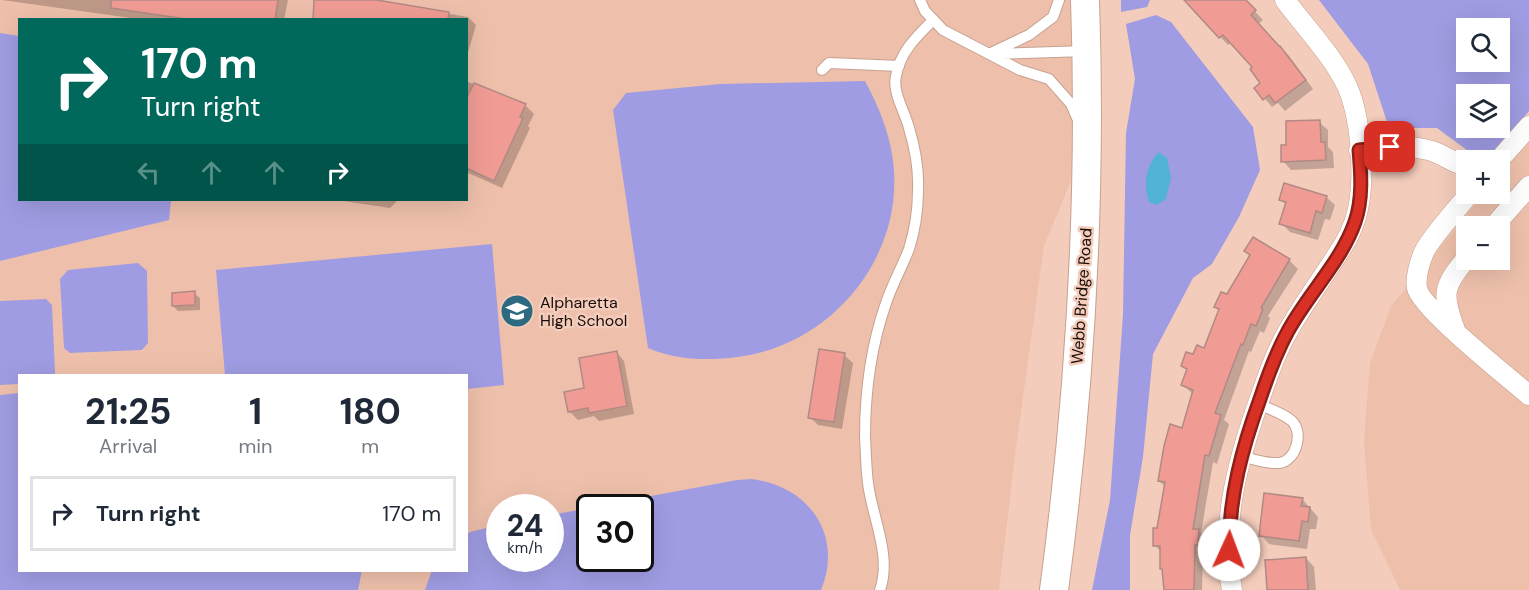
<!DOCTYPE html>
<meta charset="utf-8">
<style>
:root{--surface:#fff;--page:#f6f6f7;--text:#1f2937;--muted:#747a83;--line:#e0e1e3}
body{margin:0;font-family:"DM Sans",sans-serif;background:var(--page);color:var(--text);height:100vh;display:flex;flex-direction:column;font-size:22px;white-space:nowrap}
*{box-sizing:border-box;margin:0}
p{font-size:20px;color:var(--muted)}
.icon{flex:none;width:33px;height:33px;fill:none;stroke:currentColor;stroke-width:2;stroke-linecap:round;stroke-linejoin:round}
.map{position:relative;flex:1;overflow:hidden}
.sheet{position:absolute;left:18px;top:374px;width:450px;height:198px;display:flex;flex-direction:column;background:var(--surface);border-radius:0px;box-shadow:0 6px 24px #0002}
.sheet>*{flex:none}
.guide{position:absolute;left:18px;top:18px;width:450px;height:183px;border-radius:0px;box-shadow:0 6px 24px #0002;background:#00695c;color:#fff;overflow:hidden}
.tools{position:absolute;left:1456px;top:18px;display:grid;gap:12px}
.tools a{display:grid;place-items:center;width:54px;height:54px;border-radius:0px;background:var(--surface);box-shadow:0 6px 24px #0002;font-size:30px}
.speed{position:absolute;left:486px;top:494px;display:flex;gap:12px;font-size:30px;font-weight:700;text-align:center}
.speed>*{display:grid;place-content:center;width:78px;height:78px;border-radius:50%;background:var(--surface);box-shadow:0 6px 24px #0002;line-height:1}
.speed small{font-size:15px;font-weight:400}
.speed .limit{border:3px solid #111;border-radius:9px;background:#fff;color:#111}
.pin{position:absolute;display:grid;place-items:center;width:51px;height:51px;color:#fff;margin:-26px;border-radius:12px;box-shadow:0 3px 9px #0006}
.me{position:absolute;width:66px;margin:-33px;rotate:2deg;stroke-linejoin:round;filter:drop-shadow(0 0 4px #0008)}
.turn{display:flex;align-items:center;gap:21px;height:126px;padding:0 24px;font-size:27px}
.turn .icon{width:78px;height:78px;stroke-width:2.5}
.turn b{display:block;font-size:42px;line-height:51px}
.lanes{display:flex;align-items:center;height:57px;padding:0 24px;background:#0003;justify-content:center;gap:30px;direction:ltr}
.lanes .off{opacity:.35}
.eta{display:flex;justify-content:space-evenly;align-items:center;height:102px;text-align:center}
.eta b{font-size:36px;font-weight:700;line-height:42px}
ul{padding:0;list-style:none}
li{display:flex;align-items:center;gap:18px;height:75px;margin:0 12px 9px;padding:0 12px;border:3px solid var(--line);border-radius:0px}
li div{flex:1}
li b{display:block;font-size:22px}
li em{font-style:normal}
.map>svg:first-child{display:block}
.built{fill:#eec0ab;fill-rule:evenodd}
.green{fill:#9f9ce3;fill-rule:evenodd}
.water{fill:#53b3d6}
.shadow{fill:#0003}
.building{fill:#f09c94;stroke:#b18985;stroke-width:1.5}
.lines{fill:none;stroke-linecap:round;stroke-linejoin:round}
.lane-casing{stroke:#c6a190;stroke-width:12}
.street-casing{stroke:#c6a190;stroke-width:21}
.secondary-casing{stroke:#c6a190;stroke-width:30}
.lane{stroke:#fff;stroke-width:10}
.street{stroke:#fff;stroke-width:20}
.secondary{stroke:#fff;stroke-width:28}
.route-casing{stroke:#8d1f18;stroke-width:15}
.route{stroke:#d93025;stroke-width:10}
.labels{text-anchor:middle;stroke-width:5;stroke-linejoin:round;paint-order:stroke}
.street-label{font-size:16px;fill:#1a0d08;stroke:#f3ccbb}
.poi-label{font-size:16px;fill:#1a0d08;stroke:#f3ccbb;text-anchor:start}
</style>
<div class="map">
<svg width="1529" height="590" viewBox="0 0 1529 590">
<rect width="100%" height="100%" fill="#f3ccbb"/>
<!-- built -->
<path class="built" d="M0,0H1086L1087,142L1044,246L1016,448L999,590H203L162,570H466V375H20L19,500L0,490ZM20,20H466V200H20ZM500,507H550V558H500ZM590,507H640V558H590Z
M1529,138V590H1400L1371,530L1364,441L1370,363L1391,306L1484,194H1500V174ZM1467,226H1500V260H1467Z"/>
<!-- green -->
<path class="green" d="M1121,0H1150L1147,7L1121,12Z
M1319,0H1529V111L1492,155L1479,159L1437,128H1389L1368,64ZM1467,28H1500V62H1467ZM1467,94H1500V128H1467Z
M1156,15L1171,22L1253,127L1260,170L1239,217L1212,264L1193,278L1153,354L1143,457L1130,535V590H1092L1110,500L1123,314L1126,133L1135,79L1126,24Z
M0,33L19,36L20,200H171L169,220L0,261Z
M865,81C880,109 892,138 894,171C900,263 828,346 737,357C707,361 675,360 648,348L613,110L626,93L720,84Z
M492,244L504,385L467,389L466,375H225L216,270Z
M138,263L147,271L148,343L142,350L70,353L64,348L60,279L68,270Z
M46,299L52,305L55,373L54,375H20L19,384L0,385V301Z
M19,393L20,570H362L358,590H0V395Z
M751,479C808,485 844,535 821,590H425L432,570H466L467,534L470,532L499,525L500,558H550L551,515L589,508L590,558H640V507H592L737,480Z"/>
<!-- water -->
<path class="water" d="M1159,152L1167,158L1171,178L1166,199L1157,205L1149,202C1143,185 1146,164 1159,152Z"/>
<!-- shadow -->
<path class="shadow" d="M2,0H288L284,20H145Z
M315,0H368L468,17L476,25L466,59V20H314Z
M1187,0H1244L1263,20L1258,24L1289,56L1313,89L1285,111L1278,103L1272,107L1256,88L1262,83L1255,67L1232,42L1228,45L1197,13Z
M466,81L526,106L534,114L528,126L530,128L502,188L466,172Z
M1319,122L1328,130V147L1333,152L1334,168L1291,170L1283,161L1288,146Z
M1326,197L1335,205L1330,220L1325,219L1318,240L1290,232L1281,223L1286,205L1281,200Z
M337,200H398L390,208Z
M1254,239L1289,260L1298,269L1268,316L1270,318L1264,333L1260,331L1251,352L1249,351L1224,420L1229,424L1217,464L1213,462L1201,533L1206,539V553H1203L1202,590H1165L1163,570L1161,568L1162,552L1154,545L1166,487L1159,481L1183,430L1193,394L1183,385L1188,371L1182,366L1205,350L1220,311L1216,307L1227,296L1251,256Z
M194,293L200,298V310L178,311L173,306Z
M616,352L624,361L634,414L599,421L594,416L578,420L569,411Z
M844,355L853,363L842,429L818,425L810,417Z
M1302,499L1318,517L1316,529H1310L1307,549L1269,544L1261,535Z
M1306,558L1314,567L1316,590H1269Z"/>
<!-- building -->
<path class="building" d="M111,0H278L275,20H193L111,8Z
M314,0H377L449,12L448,20H313Z
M1184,0H1246L1256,10L1251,15L1279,46H1280L1306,80L1275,103L1269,95L1263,100L1254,88L1260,83L1250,69L1252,67L1223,35L1219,38Z
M474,83L526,104L520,117L523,118L494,181L466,168V99Z
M1320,120L1321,142H1325L1326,160L1281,162V145H1286V121Z
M1284,183L1327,196L1322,213L1316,211L1310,233L1279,224L1286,202L1279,200Z
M1253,237L1290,259L1261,308L1263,309L1256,326L1251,324L1243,345L1241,344L1215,413L1221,415L1209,456L1205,455L1193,529H1199L1198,545H1195L1194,590H1164L1162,569H1160V546H1153V528H1157L1165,482L1158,481L1164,446L1170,424L1182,428L1193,390L1181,385L1187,369L1181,366L1186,352L1193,354L1197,345L1204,348L1219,309L1214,307L1221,292L1227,294L1250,255L1244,251Z
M195,291V305L172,306V293Z
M819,349L845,353L834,422L808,418Z
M617,351L627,406L589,413L588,408L568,412L564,392L584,388L579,358Z
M1264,493L1303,498L1301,506L1310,507L1308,522L1302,521L1299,541L1259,536Z
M1306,557L1308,590H1267L1265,560Z"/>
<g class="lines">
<!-- lane casing -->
<g class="lane-casing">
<path id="lane" d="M920,0L925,11L943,30L1020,70L1049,79L1071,104L1078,120
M993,52L1029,35L1053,17L1059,0
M991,54L1087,51
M822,70L829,63L899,66
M1241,456C1253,459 1266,464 1279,463C1296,461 1304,433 1292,421C1283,413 1269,409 1258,404
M880,590C892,555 872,517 868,483C866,468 866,452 865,437C865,392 871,346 886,303C892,285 902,267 909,249C915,230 918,210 918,190C919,169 915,148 909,128C905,112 892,92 896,76C900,52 917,36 933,20"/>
</g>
<!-- street casing -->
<g class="street-casing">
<path id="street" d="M1359,150C1383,148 1408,144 1432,151C1444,155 1455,164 1467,166
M1499,160L1529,126
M1469,194C1458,208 1431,237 1424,252C1420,261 1415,278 1417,288C1420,307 1510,379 1529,395
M1494,226L1529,186
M1455,330C1442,295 1442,287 1467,258
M1232,590C1220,525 1238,459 1260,398C1268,375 1276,352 1288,331C1306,299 1329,270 1347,239C1352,229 1356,219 1358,209C1365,175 1361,117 1347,86C1333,56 1305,27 1285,0"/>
</g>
<!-- secondary casing -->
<g class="secondary-casing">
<path id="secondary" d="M1054,590C1080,395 1092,197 1085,0"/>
</g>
<!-- lane -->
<use href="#lane" class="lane"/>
<!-- street -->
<use href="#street" class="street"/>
<!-- secondary -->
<use href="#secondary" class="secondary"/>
</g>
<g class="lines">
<!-- route casing -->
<g class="route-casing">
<path id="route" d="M1229,550C1229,497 1242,448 1260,399C1268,375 1276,353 1288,331C1308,294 1341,262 1355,222C1363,199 1361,173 1359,150L1390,147"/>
</g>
<!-- route -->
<use href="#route" class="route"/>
</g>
<!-- icons -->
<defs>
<g id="school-disc" transform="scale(1.725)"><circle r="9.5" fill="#2d6a81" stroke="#f3ccbb"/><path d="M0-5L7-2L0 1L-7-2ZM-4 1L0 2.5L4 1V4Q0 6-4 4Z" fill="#fff"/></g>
</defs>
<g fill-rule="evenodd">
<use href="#school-disc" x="517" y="311"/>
</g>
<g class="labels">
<!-- street labels -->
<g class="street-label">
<text transform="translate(1081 296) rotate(-86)" y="6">Webb Bridge Road</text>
</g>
<!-- poi labels -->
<g class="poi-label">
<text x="540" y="308">Alpharetta<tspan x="540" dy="18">High School</tspan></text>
</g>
</g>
</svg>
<div class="tools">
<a><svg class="icon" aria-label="search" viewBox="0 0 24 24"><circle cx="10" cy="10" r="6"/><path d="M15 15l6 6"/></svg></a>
<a><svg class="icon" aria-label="layers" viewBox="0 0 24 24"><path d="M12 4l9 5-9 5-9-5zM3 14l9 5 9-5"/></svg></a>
<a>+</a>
<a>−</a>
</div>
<div class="speed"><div>24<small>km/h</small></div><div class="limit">30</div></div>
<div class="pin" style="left:1390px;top:147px;background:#d93025"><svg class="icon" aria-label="arrive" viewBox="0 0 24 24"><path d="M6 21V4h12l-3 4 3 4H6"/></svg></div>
<svg class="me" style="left:1229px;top:550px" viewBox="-20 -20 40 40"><circle r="19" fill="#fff"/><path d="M0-13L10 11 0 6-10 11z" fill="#d93025"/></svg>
<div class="guide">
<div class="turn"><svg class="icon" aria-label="right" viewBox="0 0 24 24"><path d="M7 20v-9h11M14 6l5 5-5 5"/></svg><div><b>170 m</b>Turn right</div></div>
<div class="lanes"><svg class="icon off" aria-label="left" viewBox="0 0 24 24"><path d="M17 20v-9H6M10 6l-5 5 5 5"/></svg><svg class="icon off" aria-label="ahead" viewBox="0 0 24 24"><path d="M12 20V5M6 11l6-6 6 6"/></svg><svg class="icon off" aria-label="ahead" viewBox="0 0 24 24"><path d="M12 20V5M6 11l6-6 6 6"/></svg><svg class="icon" aria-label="right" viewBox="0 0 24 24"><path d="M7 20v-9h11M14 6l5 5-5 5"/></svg></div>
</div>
<section class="sheet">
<div class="eta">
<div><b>21:25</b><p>Arrival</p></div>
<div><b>1</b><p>min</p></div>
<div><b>180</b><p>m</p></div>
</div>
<ul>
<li><svg class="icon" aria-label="right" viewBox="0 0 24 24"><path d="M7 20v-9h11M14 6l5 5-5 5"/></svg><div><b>Turn right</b></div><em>170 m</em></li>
</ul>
</section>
</div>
